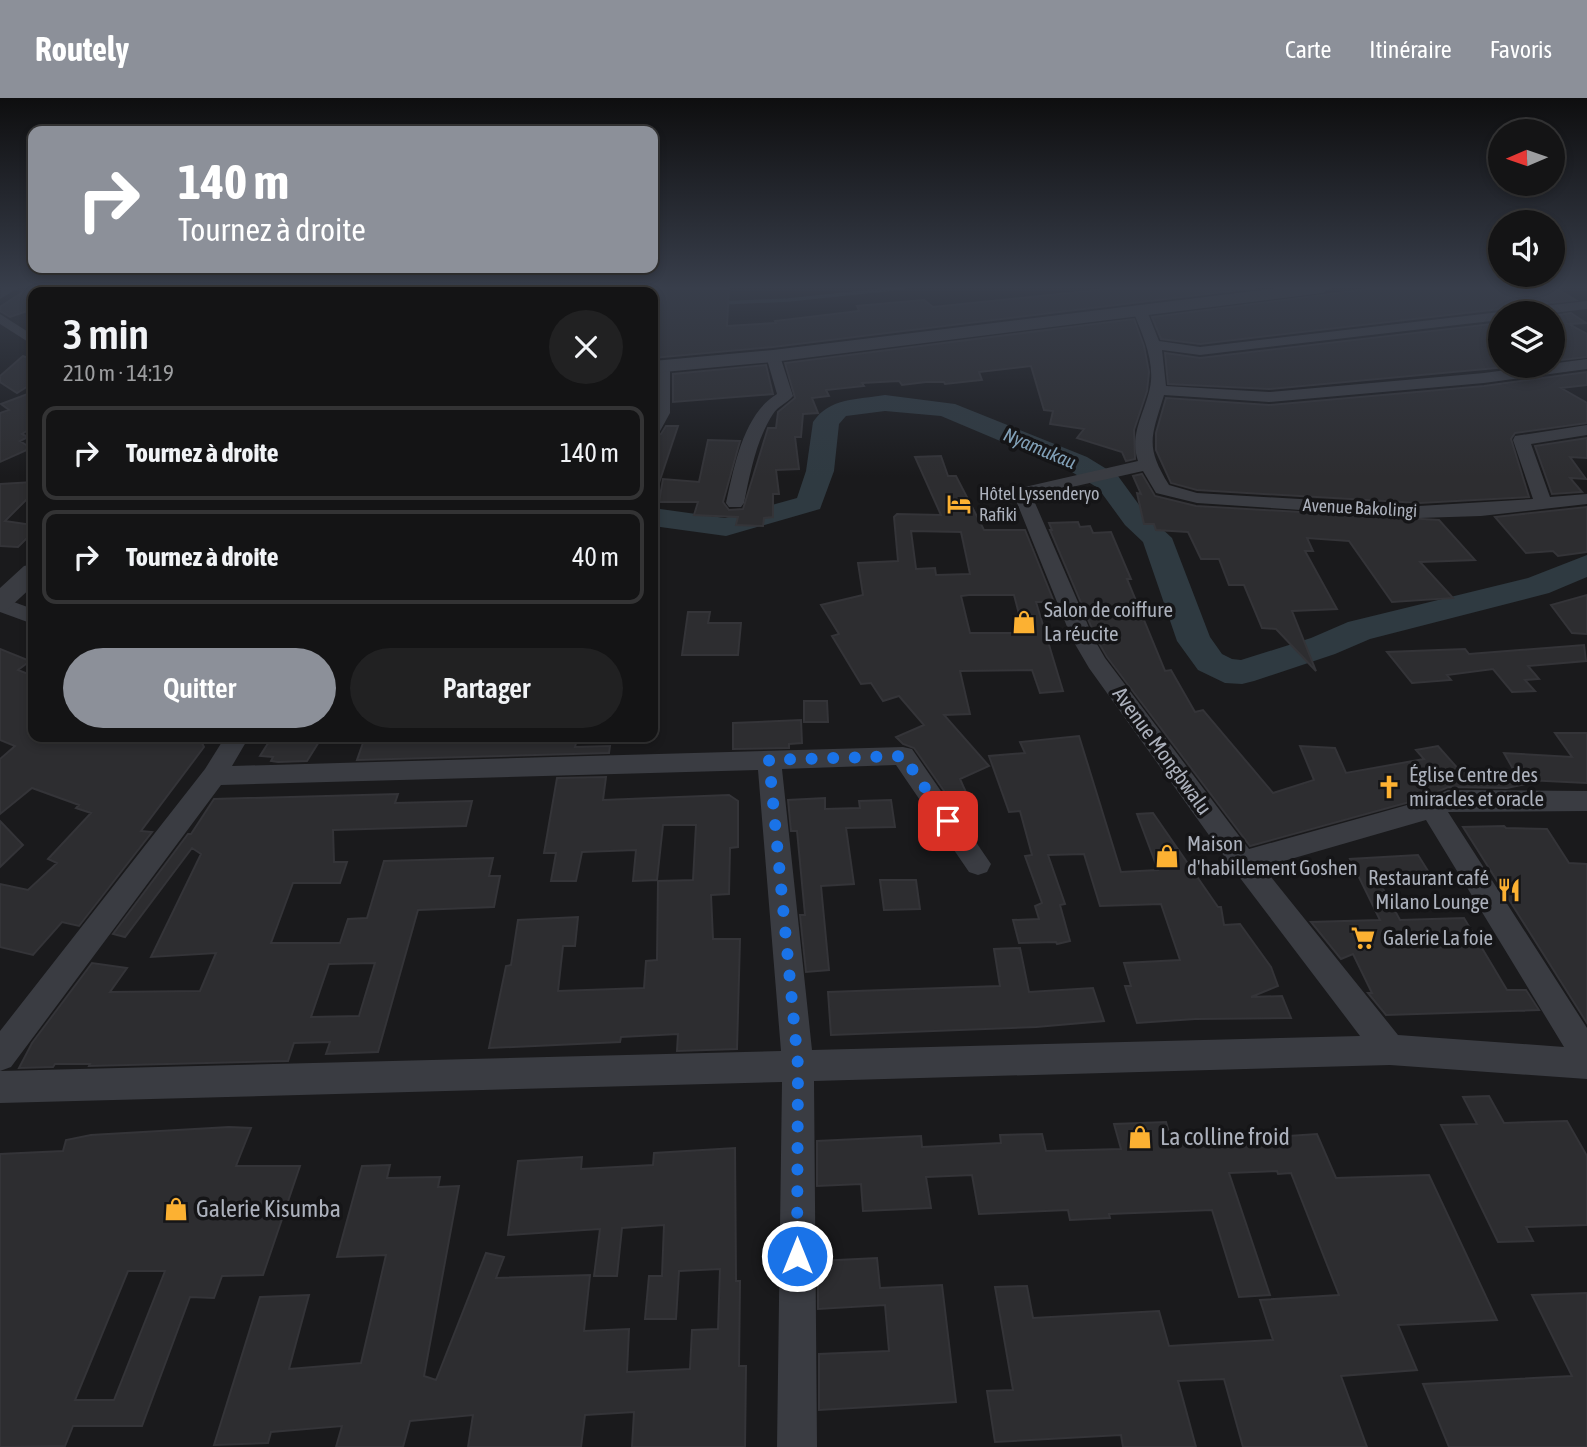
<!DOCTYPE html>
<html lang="fr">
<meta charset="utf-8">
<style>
:root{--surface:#141415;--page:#212122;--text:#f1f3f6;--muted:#9d9ea0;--line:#333334;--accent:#8c9099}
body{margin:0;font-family:"Asap Condensed",sans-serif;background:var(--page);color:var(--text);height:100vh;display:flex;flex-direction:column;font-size:26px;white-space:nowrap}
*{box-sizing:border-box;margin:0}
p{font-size:23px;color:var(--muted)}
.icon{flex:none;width:38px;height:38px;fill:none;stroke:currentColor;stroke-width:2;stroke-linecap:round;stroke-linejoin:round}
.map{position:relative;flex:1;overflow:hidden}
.panel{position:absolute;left:28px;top:189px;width:630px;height:455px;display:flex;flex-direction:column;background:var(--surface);border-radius:14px;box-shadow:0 4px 10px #0003,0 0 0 2px var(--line)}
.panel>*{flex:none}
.guide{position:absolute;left:28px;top:28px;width:630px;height:147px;border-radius:14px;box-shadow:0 4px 10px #0003,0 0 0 2px var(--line);background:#8c9099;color:#fff;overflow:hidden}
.needle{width:46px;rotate:268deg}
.controls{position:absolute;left:1488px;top:21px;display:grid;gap:14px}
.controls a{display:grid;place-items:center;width:77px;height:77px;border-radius:50%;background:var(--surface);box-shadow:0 4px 10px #0003,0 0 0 2px var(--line);font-size:35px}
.pin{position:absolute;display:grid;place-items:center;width:60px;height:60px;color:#fff;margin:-30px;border-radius:14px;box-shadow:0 4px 10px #0006}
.me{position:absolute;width:77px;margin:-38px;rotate:0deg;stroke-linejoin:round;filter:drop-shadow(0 0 5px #0008)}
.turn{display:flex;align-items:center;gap:24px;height:147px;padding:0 35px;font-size:32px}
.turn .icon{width:91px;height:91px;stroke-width:2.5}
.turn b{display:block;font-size:49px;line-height:60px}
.round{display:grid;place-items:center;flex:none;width:74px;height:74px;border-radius:37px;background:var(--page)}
.overview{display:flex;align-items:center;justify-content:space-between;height:119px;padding:0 35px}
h1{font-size:42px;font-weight:600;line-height:52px}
.action{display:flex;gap:14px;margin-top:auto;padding:14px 35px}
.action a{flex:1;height:80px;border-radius:42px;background:var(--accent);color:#fff;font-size:28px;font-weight:600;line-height:80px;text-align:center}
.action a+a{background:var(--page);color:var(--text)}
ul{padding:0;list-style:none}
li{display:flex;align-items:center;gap:21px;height:94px;margin:0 14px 10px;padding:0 21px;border:4px solid var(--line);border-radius:14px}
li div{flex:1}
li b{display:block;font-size:26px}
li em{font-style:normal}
header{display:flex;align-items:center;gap:42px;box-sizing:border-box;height:98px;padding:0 35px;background:var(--accent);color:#fff}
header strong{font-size:33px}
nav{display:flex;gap:38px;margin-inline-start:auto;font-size:24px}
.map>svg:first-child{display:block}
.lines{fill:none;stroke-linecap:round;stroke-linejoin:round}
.stream{stroke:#2f3a41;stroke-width:3.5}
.river{fill:#2f3a41;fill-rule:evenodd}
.building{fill:#2d2d30;stroke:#343438;stroke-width:2;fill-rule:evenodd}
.minor{fill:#3a3c42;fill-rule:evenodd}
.tertiary{fill:#3a3c42;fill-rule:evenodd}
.route{stroke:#1a73e8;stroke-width:12;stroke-dasharray:0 21.6}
.labels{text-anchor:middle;stroke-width:7;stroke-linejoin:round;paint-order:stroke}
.far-poi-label{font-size:18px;fill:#acb1bc;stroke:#151517;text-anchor:start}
.far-street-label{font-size:18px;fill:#acb1bc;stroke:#151517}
.far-water-label{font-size:19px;font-style:italic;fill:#82a1b8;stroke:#151517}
.poi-label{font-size:21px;fill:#acb1bc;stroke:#151517;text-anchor:start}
.street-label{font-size:21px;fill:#acb1bc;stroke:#151517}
.near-poi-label{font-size:24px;fill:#acb1bc;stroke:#151517;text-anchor:start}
</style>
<header>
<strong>Routely</strong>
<nav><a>Carte</a><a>Itinéraire</a><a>Favoris</a></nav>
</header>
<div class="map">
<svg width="1587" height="1349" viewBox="0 0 1587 1349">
<rect width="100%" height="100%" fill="#1a1a1c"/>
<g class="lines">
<!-- stream -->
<path class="stream" d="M720,205L788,202L903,190"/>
<!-- river -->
<path class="river" d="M885,297L955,306L1087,359L1118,378L1145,415L1172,440L1210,539L1222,556L1232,561L1241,562L1311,540L1348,524L1528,480L1587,457V479L1549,495L1370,541L1335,556L1254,583L1242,586L1225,585L1198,572L1177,543L1143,444L1125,427L1098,390L1067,371L941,318L885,313L846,318L839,326L834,373L820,411L726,438L653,428V410L725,420L797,400L806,373L813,324C830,299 857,302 885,297Z"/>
</g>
<!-- building -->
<path class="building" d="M29,190H33V211L10,219L0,213V209Z
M653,190H729L727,228L776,225L775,223L859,213L857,208L924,202L933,209L1117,190H1256L773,249L653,260Z
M1376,190H1555L1576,202L1520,208L1511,215L1500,211L1200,246L1161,241L1152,219Z
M1571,215L1586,225L1569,226L1587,236V259L1552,263V218Z
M1134,221L1144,248L1149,274L1147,293L1134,332L1135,361L1126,363L1122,354L1077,340L1084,331L1050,326L1053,313L1044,312L1031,268L979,274L982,282L945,286L944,284H926L902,287L899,283L862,285L864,288L826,292L829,298L812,300L818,315L803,316L801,339H795L799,371L776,372L779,396H773V419L764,420L763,428L736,427L738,419L694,417L698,404H659L663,381L699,384L708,342L740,343L723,404L729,412L743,411L768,330H776L778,314L795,300L785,265Z
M1500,225V268H1518L1269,291L1168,286L1165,255L1200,260Z
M23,258L33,262V285L17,295L0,284V278Z
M766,267L773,296L673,304V276Z
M1587,274V287L1561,290L1587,305V325L1515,335L1511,341L1529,399L1419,405L1197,392L1171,385L1156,352V335L1166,300L1269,307L1484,288Z
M33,294V311L28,314L33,319V329L22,336L28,339L20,343L31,350L0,364V315L9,312L1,306Z
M666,328H678L656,394H653V338L661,336Z
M1587,340V360L1570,359L1586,381L1570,380L1582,394L1552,396L1535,348Z
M941,358L948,378H956L984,432H1025L1054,504H1036L1063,593L1040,595L1032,572L960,573L970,616L944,617L989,668L960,681L973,710L958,713L914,650L903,646L896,639L924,627L899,598L883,603L871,585L861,586L832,538L839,536L821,507L863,497L858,465L898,463L894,419L897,416L941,417L915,359ZM911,433L961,434L970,476L936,477L935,470L916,471ZM969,497H1014L1024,535H970L961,498Z
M1142,376L1155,398L1196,408L1439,422L1475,462L1420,464L1453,500L1392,504L1349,443L1307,440L1313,453H1305L1337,511L1292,513L1316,573L1276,531L1262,530L1244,487H1229L1219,461H1201L1188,434L1156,432L1154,426H1144L1137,395L1141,396L1133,378Z
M33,384V395L5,423L33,427V434L18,449L0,448V386Z
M1587,409V454L1558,458L1553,453L1526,455L1495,419Z
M1078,424L1080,429L1090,428L1093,435L1111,434L1131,481H1127L1165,573L1171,572L1195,614L1203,612L1273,695L1314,682L1300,648L1335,650L1346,675L1424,661L1416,652L1438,648L1460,673L1473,671L1479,677L1517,678L1504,655L1572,659L1555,635H1587V685L1526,682V686L1507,690L1448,689L1424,700L1250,748L1107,559L1096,540L1050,432H1052L1049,425Z
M1587,497V536L1572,535L1551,507Z
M688,514H710L708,525H741L738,557H682Z
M1584,547L1586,563L1528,568L1539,581L1525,582L1535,593L1512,594L1493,571L1447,577L1451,582L1412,585L1387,554L1465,551L1469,556Z
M0,551L30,563L18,572L33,578V639H199L204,649L141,733L152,734L79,828L62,824L33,857L0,849V786L28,792L57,765L48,761L91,715L76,710L79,707L32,690L0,716V661L15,648L0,642Z
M804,603H827L828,624H804Z
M801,622L802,645L789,646V650L733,651V625Z
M1079,638L1121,774L1158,772L1137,716L1153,715L1218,809H1221L1224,827L1240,826L1271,869L1278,888L1251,899L1282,898L1291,920L1195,921L1137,925L1125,888H1131L1124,865L1180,862L1161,806L1100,808L1084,756L1048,757L1065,806L1060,807L1070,843L1057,846L1056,844L1019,845L1013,822L1039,821L1035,808L1042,805L1025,758L1032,757L1020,713L1009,714L989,658L1025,655L1020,644Z
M272,639H322L307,663L278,664L271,663L273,659L260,658Z
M449,639H554L553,645H576L575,649L610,648L609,655L357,662L364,642Z
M606,679L603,702L729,697L738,703V749L730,750L729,796L711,797L713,841H740L737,951L677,953L678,936L621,939L620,944L489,950L506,868L511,867L518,822L578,819L575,848H563L558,893L644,890L646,863L657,862L658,783L693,782L696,727H663L657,782L633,783L636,752L582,754L576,783H551L556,755H544L557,680Z
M398,696L395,705L472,703L466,728L333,732L334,764H347L340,785H293L271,845H340L348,821L367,820L384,763L493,760L489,778H500L494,809L418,812L378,954L326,956L330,944L294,945L288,963L89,968L90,966H55L53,969L19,970L32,945L92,865L127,870L110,894L200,893L216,855L151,859L201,756L192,750L125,839L113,836L188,736H191L214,701ZM375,865L359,918L311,919L329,866Z
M825,700V711L860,710L859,703L891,702L895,729L846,730L854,786L821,788L829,872L806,874L800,817H805L797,733H791L788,702Z
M0,723L23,747L0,769Z
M1504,728L1506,730L1547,731L1569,765L1587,766V925L1463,729Z
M1418,757L1435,784L1381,787L1400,822L1464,820L1507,892H1526L1539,912L1386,917L1368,895H1372L1353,856L1341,861L1311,824L1380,822L1350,761Z
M880,782H916L920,811L884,812Z
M1020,850L1029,894L1093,890L1104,923L1036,929L831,937L828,894L1000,888L994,851Z
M1489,998L1504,1025L1567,1023L1587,1058V1127L1526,1129L1533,1143L1498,1144L1441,1027L1477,1026L1463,999Z
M1166,1024L1171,1041L1242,1038L1243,1041L1317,1036L1336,1080L1429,1077L1497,1222L1398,1227L1417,1272L1341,1278L1367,1349H1243L1224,1281L1178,1283L1196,1349H1123L1121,1337L995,1344L987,1293L1013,1292L995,1189L1027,1188L1033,1220L1159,1213L1169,1248L1273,1242L1260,1202L1339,1197L1291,1075L1278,1076L1277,1073L1229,1075L1270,1197L1239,1199L1212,1112L1109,1116L1110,1120L1070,1122L1068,1112L979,1116L972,1077L926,1079L931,1110L863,1113L861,1086L817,1088V1043L921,1038L922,1049L1001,1045L1000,1037L1042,1036L1046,1053L1121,1051L1114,1026Z
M229,1029L251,1030L236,1068H300L263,1177L222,1178L214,1200L190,1199L142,1328H73L65,1348L0,1349V1056L63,1053L66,1042L91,1037ZM128,1173H165L114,1302H75Z
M735,1050L736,1183H740L739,1268H746L745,1349H632L634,1314L585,1317L581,1349H468L473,1317L410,1323L403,1349H336L342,1328L271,1334L268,1345L214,1347L260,1199L309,1197L289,1271L361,1265L386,1157L337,1159L362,1068L390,1067L387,1080L440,1079L438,1089L459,1088L424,1278L436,1282L486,1155L504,1159L496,1180L590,1177L584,1233L629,1231L627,1274L690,1271L692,1232L718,1231L720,1171L679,1173L676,1221H645L649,1178H662L664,1127L622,1130L617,1178H594L600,1131L508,1137L518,1063L582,1059L581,1071L653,1067L654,1055Z
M877,1160L880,1190L942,1187L956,1304L819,1312V1256L889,1253L885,1207L818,1211V1163Z
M1587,1195V1349H1449L1423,1286L1572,1278L1532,1197Z"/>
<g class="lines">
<!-- minor -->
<path class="minor" d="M18,190L0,201L1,190Z
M108,190H124L120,194H104Z
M205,190H221L217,194H202Z
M1587,203V211L1552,215H1513L1520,211Z
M1140,209L1147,213L1159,243L1200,249L1500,214L1505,215H1500V222L1200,257L1162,252L1166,288L1269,294L1484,275L1587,261V271L1484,285L1269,304L1164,297C1151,340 1145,348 1169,387L1197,395L1419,408L1533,401L1513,342L1515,338L1587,327V337L1531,346L1550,399L1587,396V406L1481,418L1419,420L1197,405L1156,395L1143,373L1032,398L1094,541L1105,560L1249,751L1425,702L1448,692L1587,693V713L1448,714L1587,930V981L1390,967L814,983L817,1349H777L782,984L0,1005V933L205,671L225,639H249L232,668L903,649L912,651L991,766L987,774L978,777L969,774L896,667L782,671L812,952L1360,938L1234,772L1089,570L1072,541L1013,395L1016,391L1138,363C1128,334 1148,311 1151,283C1153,259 1142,235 1133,213ZM758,672L781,953L0,973L11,969L221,687ZM1426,722L1564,949L1398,937L1263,769Z
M0,216L33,237V247L0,226Z
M773,254L780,258L793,298C787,305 778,308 773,316C756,342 750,376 744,405L741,409H729L726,405C734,370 743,316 777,296L766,258Z
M662,263L670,268V315L659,335L653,336L654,268Z
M0,499L33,511V526L0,514Z"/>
<!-- tertiary -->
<path class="tertiary" d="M318,190H336L333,194H316Z
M1279,190H1331L1323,195L773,264L653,275V263L773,252Z
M33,466V488L9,510L0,513V490L24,468Z"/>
</g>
<!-- sky -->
<linearGradient id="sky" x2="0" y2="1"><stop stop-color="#0e0e0f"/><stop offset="0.5" stop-color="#383e4b"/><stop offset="1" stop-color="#383e4b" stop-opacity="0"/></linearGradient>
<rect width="1587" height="379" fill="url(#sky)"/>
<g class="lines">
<!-- route -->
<path class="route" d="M797,1158L798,967L769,662L903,658L948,723"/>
</g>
<!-- icons -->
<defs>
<g id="hotel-bare" transform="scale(1.89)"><path d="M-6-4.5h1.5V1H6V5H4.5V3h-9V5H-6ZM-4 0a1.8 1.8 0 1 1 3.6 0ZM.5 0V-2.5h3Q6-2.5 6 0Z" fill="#fcb132" stroke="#151517" stroke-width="2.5" paint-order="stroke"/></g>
<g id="shop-bare" transform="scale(1.89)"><path d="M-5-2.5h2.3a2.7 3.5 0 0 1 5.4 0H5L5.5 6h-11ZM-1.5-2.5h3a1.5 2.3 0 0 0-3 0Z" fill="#fcb132" stroke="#151517" stroke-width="2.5" paint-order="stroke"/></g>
<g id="church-bare" transform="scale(1.89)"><path d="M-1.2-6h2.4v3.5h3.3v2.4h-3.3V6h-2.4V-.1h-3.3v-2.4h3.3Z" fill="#fcb132" stroke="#151517" stroke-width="2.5" paint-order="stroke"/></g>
<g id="restaurant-bare" transform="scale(1.89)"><path d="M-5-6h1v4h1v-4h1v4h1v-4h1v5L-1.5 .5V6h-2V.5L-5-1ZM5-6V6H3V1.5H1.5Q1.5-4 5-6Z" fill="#fcb132" stroke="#151517" stroke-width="2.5" paint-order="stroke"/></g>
<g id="supermarket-bare" transform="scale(1.89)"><path d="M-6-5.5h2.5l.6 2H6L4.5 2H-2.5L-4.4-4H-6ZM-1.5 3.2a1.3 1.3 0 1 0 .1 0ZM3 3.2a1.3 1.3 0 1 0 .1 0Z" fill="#fcb132" stroke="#151517" stroke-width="2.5" paint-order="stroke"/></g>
</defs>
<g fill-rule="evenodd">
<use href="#hotel-bare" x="959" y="406"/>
<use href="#shop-bare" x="1024" y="524"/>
<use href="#church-bare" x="1389" y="689"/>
<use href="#shop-bare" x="1167" y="758"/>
<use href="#restaurant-bare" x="1509" y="792"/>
<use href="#supermarket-bare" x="1363" y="840"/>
<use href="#shop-bare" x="1140" y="1039"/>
<use href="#shop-bare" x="176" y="1111"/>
</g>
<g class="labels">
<!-- far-poi labels -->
<g class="far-poi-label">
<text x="979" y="402">Hôtel Lyssenderyo<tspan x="979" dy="21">Rafiki</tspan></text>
</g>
<!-- far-street labels -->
<g class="far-street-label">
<text transform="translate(1360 410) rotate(3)" y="6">Avenue Bakolingi</text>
</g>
<!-- far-water labels -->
<g class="far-water-label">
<text transform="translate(1040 350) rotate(23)" y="7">Nyamukau</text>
</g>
<!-- poi labels -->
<g class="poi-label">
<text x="1044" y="519">Salon de coiffure<tspan x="1044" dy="24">La réucite</tspan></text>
<text x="1409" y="684">Église Centre des<tspan x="1409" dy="24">miracles et oracle</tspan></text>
<text x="1187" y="753">Maison<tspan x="1187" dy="24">d'habillement Goshen</tspan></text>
<text x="1489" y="787" text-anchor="end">Restaurant café<tspan x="1489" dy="24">Milano Lounge</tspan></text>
<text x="1383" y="847">Galerie La foie</text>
</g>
<!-- street labels -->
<g class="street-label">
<text transform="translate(1162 653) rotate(54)" y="7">Avenue Mongbwalu</text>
</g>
<!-- near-poi labels -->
<g class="near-poi-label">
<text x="1160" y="1047">La colline froid</text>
<text x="196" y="1119">Galerie Kisumba</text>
</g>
</g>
</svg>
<div class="controls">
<a><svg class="needle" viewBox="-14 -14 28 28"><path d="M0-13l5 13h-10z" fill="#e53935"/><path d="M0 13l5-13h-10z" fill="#9d9ea0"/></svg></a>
<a><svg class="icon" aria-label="sound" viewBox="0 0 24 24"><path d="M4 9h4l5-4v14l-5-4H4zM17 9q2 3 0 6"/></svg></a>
<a><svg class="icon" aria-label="layers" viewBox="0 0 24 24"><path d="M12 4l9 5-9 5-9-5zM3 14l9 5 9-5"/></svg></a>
</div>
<div class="pin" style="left:948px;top:723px;background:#d93025"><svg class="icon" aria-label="arrive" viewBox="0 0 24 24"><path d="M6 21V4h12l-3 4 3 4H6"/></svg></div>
<svg class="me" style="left:797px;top:1158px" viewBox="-20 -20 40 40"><circle r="17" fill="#1a73e8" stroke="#fff" stroke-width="3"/><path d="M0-11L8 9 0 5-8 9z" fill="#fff"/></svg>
<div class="guide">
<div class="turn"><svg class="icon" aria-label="right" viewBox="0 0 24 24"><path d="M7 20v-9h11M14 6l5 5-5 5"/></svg><div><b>140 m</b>Tournez à droite</div></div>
</div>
<section class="panel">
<div class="overview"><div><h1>3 min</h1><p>210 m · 14:19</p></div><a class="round"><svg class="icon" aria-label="close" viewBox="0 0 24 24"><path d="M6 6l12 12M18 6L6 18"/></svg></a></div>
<ul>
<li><svg class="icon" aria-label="right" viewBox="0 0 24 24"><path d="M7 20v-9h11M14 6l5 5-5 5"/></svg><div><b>Tournez à droite</b></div><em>140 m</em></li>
<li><svg class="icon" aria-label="right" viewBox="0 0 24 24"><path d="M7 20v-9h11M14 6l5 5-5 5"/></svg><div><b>Tournez à droite</b></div><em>40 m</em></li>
</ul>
<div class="action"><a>Quitter</a><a>Partager</a></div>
</section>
</div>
